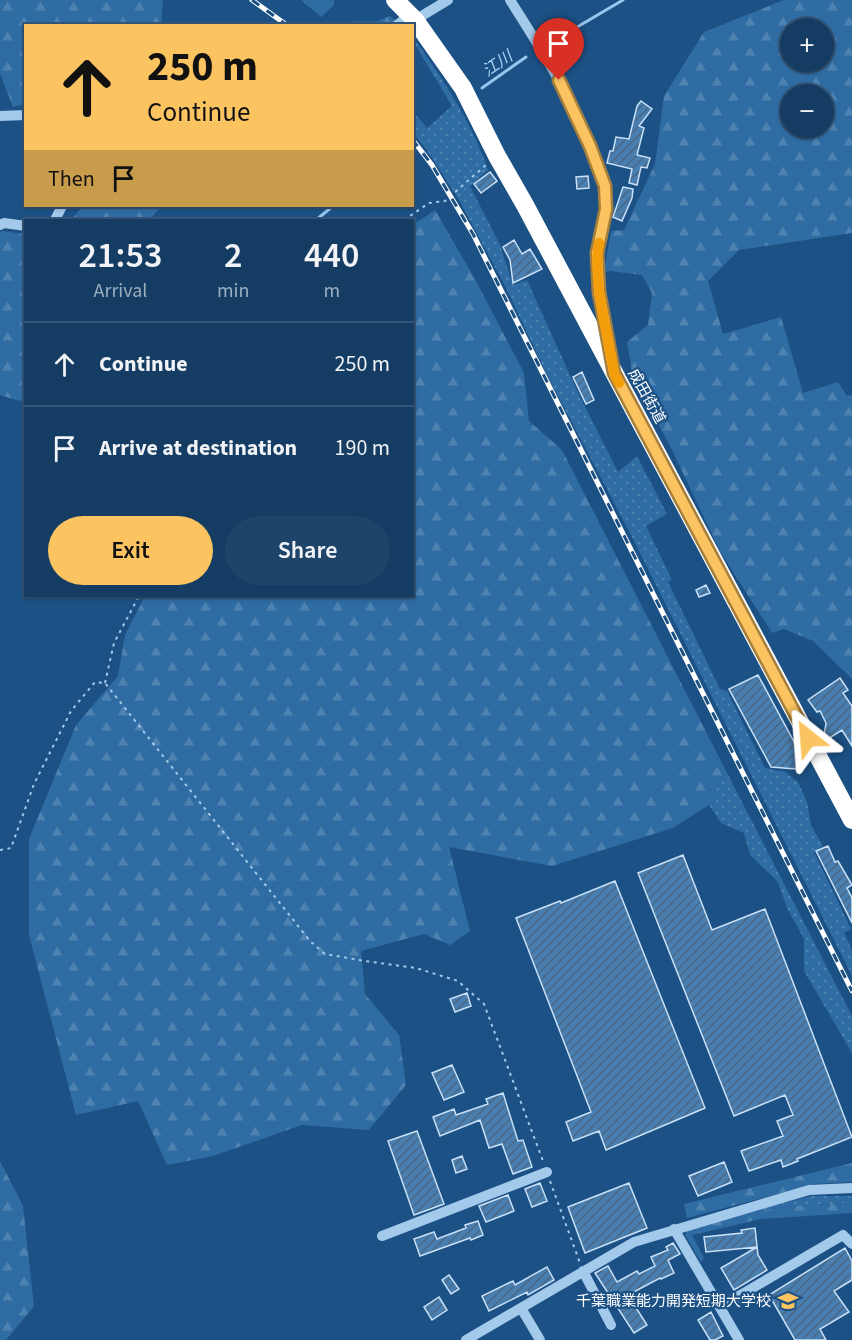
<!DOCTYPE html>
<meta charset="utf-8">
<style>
:root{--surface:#153d64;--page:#1e446a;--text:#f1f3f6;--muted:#9daebf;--line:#345678;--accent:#fcc460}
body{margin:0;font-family:"Source Sans 3","Noto Sans JP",sans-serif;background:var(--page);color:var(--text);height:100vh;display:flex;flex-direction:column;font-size:22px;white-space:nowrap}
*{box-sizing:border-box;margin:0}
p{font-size:20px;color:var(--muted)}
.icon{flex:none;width:33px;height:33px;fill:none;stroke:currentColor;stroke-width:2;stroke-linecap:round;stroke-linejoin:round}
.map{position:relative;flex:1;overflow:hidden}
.side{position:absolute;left:24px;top:219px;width:390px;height:378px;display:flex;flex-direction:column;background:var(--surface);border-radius:0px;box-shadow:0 2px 4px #0004,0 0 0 2px var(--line)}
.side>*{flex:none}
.banner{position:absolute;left:24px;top:24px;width:390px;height:183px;border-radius:0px;box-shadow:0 2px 4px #0004,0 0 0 2px var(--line);background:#fcc460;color:#111;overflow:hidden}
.tools{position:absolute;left:780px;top:18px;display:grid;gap:12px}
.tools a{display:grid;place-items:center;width:54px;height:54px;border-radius:50%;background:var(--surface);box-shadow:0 2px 4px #0004,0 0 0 2px var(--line);font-size:30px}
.pin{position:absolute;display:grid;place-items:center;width:51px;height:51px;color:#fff;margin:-62px -26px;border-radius:50% 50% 50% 0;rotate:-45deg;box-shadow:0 0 6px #0007}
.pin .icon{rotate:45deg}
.me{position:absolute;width:66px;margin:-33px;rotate:332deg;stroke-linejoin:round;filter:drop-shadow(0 0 4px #0008)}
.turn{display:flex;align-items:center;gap:21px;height:126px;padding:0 24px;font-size:27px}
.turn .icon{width:78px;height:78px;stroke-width:2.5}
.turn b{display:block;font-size:42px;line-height:51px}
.then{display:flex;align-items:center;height:57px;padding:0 24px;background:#0003;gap:12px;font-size:22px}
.eta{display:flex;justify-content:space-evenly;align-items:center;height:102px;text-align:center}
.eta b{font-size:36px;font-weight:600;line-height:42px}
.primary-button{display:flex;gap:12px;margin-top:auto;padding:12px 24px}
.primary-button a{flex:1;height:69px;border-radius:36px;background:var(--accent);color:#111;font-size:24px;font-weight:600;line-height:69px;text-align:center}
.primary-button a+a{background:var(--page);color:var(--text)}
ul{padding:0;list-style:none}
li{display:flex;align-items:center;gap:18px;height:84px;padding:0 24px;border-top:2px solid var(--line)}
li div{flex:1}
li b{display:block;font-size:22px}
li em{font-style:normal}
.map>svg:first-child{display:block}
.grass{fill:url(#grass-dots)}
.forest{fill:url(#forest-firs);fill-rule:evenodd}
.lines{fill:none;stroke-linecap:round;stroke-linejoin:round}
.stream{stroke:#96c5ed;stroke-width:3}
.building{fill:url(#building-hatch);stroke:#c8e1f8;stroke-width:1.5}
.path{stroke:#a3c9eb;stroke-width:2;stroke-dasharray:3 4.5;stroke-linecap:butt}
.minor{stroke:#a3c9eb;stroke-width:10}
.highway{stroke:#fff;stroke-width:18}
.rail-casing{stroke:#fff;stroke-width:5}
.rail{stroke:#1c5185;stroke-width:3;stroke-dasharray:9;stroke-linecap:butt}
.route-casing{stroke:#a47f3e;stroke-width:15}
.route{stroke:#fcc460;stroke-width:10}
.slow{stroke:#f59e0b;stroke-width:10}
.labels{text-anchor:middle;stroke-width:4.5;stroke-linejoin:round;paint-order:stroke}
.street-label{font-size:15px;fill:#fff;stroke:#1c5185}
.poi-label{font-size:15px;fill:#fff;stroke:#1c5185;text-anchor:end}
.water-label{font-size:16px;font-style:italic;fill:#aed2f3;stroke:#1c5185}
</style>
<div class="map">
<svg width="852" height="1340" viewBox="0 0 852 1340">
<defs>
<pattern id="grass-dots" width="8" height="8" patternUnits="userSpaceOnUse" patternTransform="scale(1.5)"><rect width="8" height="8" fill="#2f6ca3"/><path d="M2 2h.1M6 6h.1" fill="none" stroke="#4e82b1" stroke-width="1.8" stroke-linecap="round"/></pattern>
<pattern id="forest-firs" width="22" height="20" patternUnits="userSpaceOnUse" patternTransform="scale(1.5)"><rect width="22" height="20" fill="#2f6ca3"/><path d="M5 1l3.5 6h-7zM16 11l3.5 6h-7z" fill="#4e82b1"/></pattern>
<pattern id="building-hatch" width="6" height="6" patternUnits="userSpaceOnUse" patternTransform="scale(1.5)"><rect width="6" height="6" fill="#497eb0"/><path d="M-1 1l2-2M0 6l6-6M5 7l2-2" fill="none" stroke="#4a6883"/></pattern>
</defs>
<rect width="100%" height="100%" fill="#1c5185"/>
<!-- grass -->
<path class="grass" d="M413,37C442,78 472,122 488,170L470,186L500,245L513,285L527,280L578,393L618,472L637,456L667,514L646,526L672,580L668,582L720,689L727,691L765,768L785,772L798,782L807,802L811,825L823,846L814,852L851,929L844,933L852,950V976L632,537L547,375L505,286L459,200L426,149L413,133V112L427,128L452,106L413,41Z
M725,769L852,1016V1053L804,971V939L787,908L778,882L750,855L744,833L721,823L709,805Z
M811,1196H852V1203L794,1206L750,1212Z"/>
<!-- forest -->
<path class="forest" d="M0,0H163L161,25L26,26L25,104L13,107L0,73Z
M301,0H334V5L321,17Z
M784,0H852V233L739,250L708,281L723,334L781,317L803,393L838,382L847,396L852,395V679L813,641L784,629L772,633L721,553L670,446L633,378L627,342L648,325L652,293L642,275L610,271L604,272L611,231L624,230L655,164L664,96L704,32ZM790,28H824V62H790ZM790,94H824V128H790Z
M389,16L399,22L394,26H339L344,22L378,21Z
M83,206H163L155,213L151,220H71Z
M435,210L475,279L524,373L529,421L562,450L725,769L709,805L673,828L552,866L449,847L470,931L450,945L424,934L361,951L365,994L399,1035L406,1085L369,1130L302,1125L213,1156L167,1165L138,1101L76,1115L29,935V839L76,725L118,676L125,635L145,596H412L413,225Z
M2,231L25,234L26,395L20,401L0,395V233Z
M0,1161L23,1206L34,1306L6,1340H0Z
M852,1163V1182L815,1184L687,1218L684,1204Z
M852,1203V1213L761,1219L692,1235L704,1258L701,1262L685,1235L688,1229L750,1212L794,1206Z"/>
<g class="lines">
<!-- stream -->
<path class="stream" d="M545,46L623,0
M482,88L526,57
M316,220L333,206"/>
</g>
<!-- building -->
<path class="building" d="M641,101L652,109L639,126L644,128L637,155L650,158L647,168L641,167L637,185L629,183L632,169L607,163L610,151H613L616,137L629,139L637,106Z
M490,172L497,181L481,193L474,184Z
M588,176L589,188L577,189L576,177Z
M623,187L633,189L632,198L622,221L613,217Z
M514,240L522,254L530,249L542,269L513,283L510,260L503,247Z
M582,372L594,400L586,404L573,377Z
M706,585L710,593L699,597L696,590Z
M758,675L806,764L796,769L771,767L729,689Z
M840,678L848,690L843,693L852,706V746L842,730L823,742L826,723L820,711L817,712L808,700Z
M828,846L835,862L838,861L852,885L847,888L852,898V923L816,851Z
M683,855L712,930L765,909L852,1137L797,1159L798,1161L783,1167L781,1160L749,1171L741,1151L783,1136L777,1121L793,1115L785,1095L734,1116L638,873Z
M615,881L705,1108L606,1150L599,1131L573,1141L566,1122L591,1112L516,918L560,901L561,903Z
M467,993L471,1006L455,1012L450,999Z
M452,1065L464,1092L444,1100L432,1073Z
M503,1093L518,1141L523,1140L532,1167L513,1174L502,1144L489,1148L480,1120L440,1136L433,1117L454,1109L456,1115L488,1104L486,1099Z
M417,1131L444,1204L414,1215L388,1141Z
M462,1156L467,1169L456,1173L452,1160Z
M724,1162L732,1182L698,1196L689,1176Z
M540,1183L547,1201L532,1207L525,1189Z
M629,1183L647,1228L585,1253L568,1207Z
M508,1195L514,1211L486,1222L479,1206Z
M478,1221L483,1235L471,1240L470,1238L420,1256L414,1239L434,1232L437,1239L466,1228L465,1225Z
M755,1228L758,1255L767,1270L734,1290L721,1268L757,1247L706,1252L704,1237L742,1233L741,1230Z
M673,1243L680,1254L668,1260L674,1273L661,1279L660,1278L628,1295L647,1325L634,1333L595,1273L608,1266L617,1282L637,1271L639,1274L655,1266L651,1257L668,1250L666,1247Z
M845,1248L852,1261V1280L834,1291L849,1312L820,1329L826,1340H795L769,1295Z
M547,1267L554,1280L528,1295L527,1292L489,1311L482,1296L513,1281L515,1285Z
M449,1275L459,1289L451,1294L442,1280Z
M439,1297L447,1310L432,1320L424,1307Z
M711,1312L723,1336L715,1340H710L698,1320Z"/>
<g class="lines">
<!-- path -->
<path class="path" d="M404,220L429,203L445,201L487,164
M105,683L114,643L139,596
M0,850L11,848L34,784L71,711L95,682L105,683L310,941L325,954L365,961L416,968L458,981L484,1004L543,1161
M550,1181L580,1263"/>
<!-- minor -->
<path class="minor" d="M510,0C542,50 574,101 594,157C598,166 603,177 605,187C610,210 598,231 597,254C596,289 606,324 612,358
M415,20L448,0
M396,26L410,15
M0,116L26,115
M55,220L62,206
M0,225L4,223L26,226
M674,1229L739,1340
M382,1236L547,1172
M583,1271L611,1325
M720,1307L843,1235L852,1244
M521,1308L540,1340
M466,1340L634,1242L809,1190L852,1188"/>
<!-- highway -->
<path class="highway" d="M395,0L415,20L463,88L497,156L525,205L852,820"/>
<!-- rail casing -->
<g class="rail-casing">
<path id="rail" d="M252,0L288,26
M412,139L432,165L473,234L852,991"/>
</g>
<!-- rail -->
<use href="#rail" class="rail"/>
</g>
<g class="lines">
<!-- route casing -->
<g class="route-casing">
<path id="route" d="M559,80L590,146L605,186L606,209L597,253L599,292L614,373L808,738"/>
</g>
<!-- route -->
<use href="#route" class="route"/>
<!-- slow -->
<path class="slow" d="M599,243C592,280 608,334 614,373L619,383"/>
</g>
<!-- icons -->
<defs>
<g id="school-bare" transform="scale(1.62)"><path d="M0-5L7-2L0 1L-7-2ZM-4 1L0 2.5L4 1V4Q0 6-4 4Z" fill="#fcc460" stroke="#1c5185" stroke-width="2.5" paint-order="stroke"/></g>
</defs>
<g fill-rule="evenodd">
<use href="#school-bare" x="788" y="1301"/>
</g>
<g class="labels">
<!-- street labels -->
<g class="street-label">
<text transform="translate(647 396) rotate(61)" y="5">成田街道</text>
</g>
<!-- poi labels -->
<g class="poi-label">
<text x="771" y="1306">千葉職業能力開発短期大学校</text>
</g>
<!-- water labels -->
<g class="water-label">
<text transform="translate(497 63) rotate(-35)" y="6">江川</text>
</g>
</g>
</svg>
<div class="tools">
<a>+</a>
<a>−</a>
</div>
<div class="pin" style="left:559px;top:80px;background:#d93025"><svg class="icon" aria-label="arrive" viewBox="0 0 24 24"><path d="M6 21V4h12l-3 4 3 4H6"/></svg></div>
<svg class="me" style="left:808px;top:738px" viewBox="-20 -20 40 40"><path d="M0-17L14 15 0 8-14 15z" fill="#fcc460" stroke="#fff" stroke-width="4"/></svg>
<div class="banner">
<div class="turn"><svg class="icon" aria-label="ahead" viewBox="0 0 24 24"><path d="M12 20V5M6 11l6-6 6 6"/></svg><div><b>250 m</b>Continue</div></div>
<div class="then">Then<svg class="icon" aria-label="arrive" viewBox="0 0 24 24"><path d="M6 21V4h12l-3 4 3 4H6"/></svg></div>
</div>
<section class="side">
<div class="eta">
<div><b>21:53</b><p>Arrival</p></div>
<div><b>2</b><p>min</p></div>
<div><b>440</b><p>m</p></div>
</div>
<ul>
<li><svg class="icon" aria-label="ahead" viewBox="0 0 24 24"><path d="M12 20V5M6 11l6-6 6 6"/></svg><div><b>Continue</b></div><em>250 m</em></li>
<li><svg class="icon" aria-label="arrive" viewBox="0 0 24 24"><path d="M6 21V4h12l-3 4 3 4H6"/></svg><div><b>Arrive at destination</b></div><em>190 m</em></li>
</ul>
<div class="primary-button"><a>Exit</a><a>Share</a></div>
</section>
</div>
